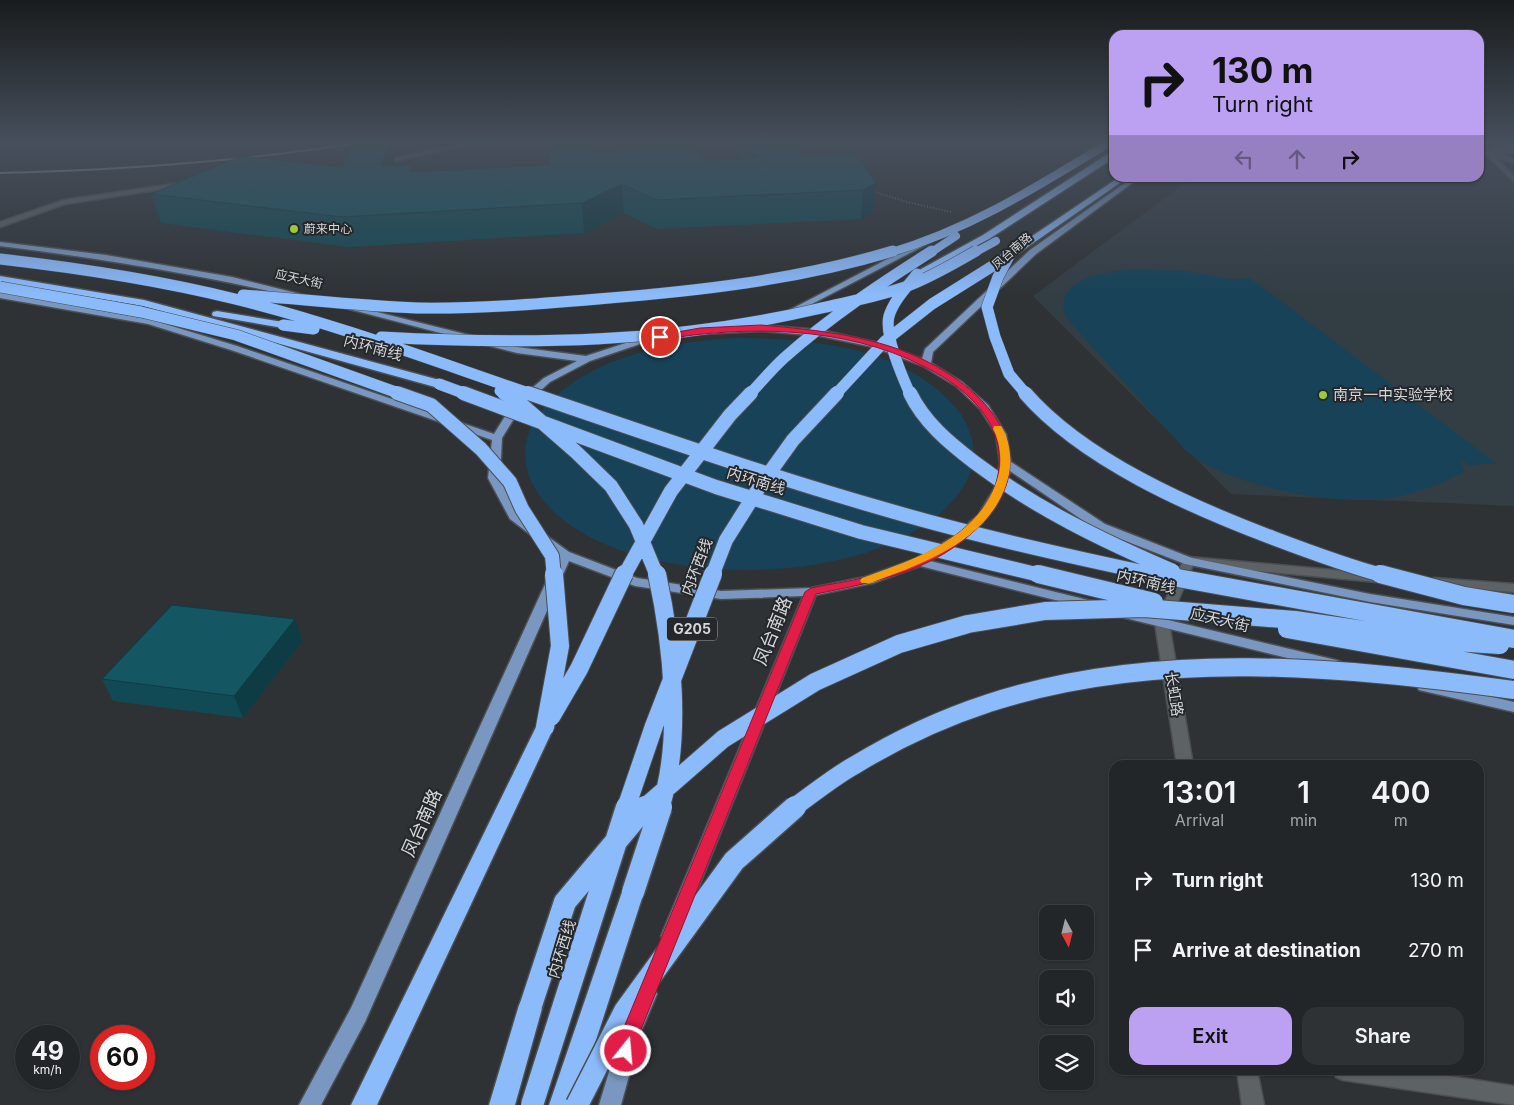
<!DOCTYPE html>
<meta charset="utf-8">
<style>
:root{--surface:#222628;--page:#2e3234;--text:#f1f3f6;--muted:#a2a5a8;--line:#3f4345;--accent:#bca0f2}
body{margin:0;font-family:Inter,"Noto Sans SC",sans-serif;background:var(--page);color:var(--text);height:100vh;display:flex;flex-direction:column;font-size:19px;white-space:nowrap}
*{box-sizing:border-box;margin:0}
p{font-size:16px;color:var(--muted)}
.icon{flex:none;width:28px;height:28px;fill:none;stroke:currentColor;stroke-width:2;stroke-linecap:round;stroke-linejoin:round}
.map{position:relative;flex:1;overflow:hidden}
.side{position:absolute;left:1109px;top:760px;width:375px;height:315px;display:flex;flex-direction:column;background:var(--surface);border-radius:15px;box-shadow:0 1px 4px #0004,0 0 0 1px var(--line)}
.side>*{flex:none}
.banner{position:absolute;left:1109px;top:30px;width:375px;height:152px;border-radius:15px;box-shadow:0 1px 4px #0004,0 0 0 1px var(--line);background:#bca0f2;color:#111;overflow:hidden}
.needle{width:32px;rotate:173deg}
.tools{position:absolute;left:1039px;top:905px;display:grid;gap:10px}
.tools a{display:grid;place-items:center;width:55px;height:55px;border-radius:10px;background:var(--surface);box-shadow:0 1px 4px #0004,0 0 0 1px var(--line);font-size:25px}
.speed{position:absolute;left:15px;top:1025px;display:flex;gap:10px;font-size:25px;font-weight:700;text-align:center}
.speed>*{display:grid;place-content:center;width:65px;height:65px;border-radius:50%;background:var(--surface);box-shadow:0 1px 4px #0004,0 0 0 1px var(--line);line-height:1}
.speed small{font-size:12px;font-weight:400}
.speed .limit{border:8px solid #d22;background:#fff;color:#111}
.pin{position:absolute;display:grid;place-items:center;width:42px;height:42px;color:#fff;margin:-21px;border:2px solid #fff;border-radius:50%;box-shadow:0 1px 5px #0007}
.me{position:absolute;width:55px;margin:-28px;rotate:17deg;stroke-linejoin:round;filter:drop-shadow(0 0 4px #0008)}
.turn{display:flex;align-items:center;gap:18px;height:105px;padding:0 20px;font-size:22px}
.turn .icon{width:65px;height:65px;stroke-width:2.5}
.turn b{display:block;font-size:35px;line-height:42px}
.lanes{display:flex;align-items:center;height:48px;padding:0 20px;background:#0003;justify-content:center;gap:25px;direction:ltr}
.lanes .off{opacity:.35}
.eta{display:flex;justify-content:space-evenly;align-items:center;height:85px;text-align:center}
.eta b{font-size:30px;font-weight:600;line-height:35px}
.primary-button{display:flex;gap:10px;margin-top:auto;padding:10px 20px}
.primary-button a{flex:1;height:58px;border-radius:15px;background:var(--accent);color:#111;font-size:20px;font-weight:600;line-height:58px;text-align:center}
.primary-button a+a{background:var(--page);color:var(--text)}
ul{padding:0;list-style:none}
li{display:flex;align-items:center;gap:15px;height:70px;padding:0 20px}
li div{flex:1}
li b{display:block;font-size:19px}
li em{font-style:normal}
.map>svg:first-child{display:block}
.built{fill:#333d44}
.green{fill:#174258}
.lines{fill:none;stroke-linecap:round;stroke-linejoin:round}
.lane-casing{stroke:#4b4f51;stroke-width:3}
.street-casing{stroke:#4b4f51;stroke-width:3}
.secondary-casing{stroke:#4b4f51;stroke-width:3}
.primary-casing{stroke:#4b4f51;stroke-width:3}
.highway-casing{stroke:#4b4f51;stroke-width:3}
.path{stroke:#66696c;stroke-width:2;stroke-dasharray:1 2;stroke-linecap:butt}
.lane{fill:#5d6265;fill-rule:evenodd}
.street{fill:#5d6265;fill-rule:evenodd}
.secondary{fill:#5d6265;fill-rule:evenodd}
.primary{fill:#7997c0;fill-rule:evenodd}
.highway{fill:#8cbbfc;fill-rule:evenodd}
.rail{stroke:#9c9fa1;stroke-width:2}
.highway-bridge-far4-casing{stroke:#4b4f51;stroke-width:9;stroke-linecap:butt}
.highway-bridge-far3-casing{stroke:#4b4f51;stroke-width:12;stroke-linecap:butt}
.highway-bridge-far2-casing{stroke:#4b4f51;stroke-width:16;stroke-linecap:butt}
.highway-bridge-far1-casing{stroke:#4b4f51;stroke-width:20;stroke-linecap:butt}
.highway-bridge-casing{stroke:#4b4f51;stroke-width:25;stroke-linecap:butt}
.highway-bridge-far4{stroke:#8cbbfc;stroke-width:8}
.highway-bridge-far3{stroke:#8cbbfc;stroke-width:11}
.highway-bridge-far2{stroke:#8cbbfc;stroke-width:14}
.highway-bridge-far1{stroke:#8cbbfc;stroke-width:18}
.highway-bridge{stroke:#8cbbfc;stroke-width:22}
.wall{fill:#114a54}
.shaded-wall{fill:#0e3c45}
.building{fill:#145662;stroke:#0e3c45}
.route{fill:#e11d48;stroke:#92132f}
.slow{fill:#f59e0b}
.poi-dot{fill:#9acb34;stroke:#24282b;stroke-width:2}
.labels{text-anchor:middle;stroke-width:4;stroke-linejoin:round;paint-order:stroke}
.far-poi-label{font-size:12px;fill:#d4d6d8;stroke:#24282b;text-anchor:start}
.far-street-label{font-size:12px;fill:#d4d6d8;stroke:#24282b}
.shield{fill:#24282b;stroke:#9fa2a4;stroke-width:1}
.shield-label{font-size:14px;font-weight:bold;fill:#d4d6d8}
.street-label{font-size:15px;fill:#d4d6d8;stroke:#24282b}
.poi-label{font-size:15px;fill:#d4d6d8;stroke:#24282b;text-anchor:start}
.near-street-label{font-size:18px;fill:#d4d6d8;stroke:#24282b}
</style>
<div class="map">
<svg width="1514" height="1105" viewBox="0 0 1514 1105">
<rect width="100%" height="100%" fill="#2e3235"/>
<!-- built -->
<path class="built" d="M1479,165L1511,167L1514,170V506L1231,494L1033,296L1192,178H1479Z"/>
<!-- green -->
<path class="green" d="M1134,269L1185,271L1230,279L1250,278L1496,463L1469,465L1461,459L1464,472C1442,483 1420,492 1396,497C1346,508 1255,489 1209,466C1201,462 1194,457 1187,452L1065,316C1054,278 1108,271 1134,269Z
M733,338C809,338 905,346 957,409C972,428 979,454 969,476C913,598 598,601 534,487C520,462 523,431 542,410C590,356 665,343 733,338Z"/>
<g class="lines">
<!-- lane casing -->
<g class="lane-casing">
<path id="lane" d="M1514,141V146L1494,152L1514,159V163L1495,157L1514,176V182L1484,152Z
M1333,1070H1411L1514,1086V1105L1343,1080L1336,1077Z"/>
</g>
<!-- street casing -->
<g class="street-casing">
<path id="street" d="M474,141H489L380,164L377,162Z
M187,182L190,184L189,185L65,204L0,227V222L64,200Z"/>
</g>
<!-- secondary casing -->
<g class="secondary-casing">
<path id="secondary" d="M1514,149V153L1479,155V151Z
M1189,557L1377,574L1383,578L1377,582L1193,565L1169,623L1193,765H1177L1155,623L1183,561Z
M1434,578L1514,584V592L1429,585L1428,582Z
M1237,1070H1257L1264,1105H1242Z"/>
</g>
<!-- primary casing -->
<g class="primary-casing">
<path id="primary" d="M1132,178H1139L1036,254L933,352L931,363L962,382L988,405L1006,434L1011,462L1105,524L1192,558L1370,594L1514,617V625L1370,602L1185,564L1097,530L1010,471C999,517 969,538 930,561L1096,602L1098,605L1096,608L1091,609L920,566L873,583L816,595L679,936L677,942L670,944L663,942L661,936L803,596L721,599L635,586L569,561L365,1022L321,1105H299L351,1008L558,556L510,519L488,478L492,440L231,350L148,324L0,298V292L152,320L237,346L494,434L512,405L544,378L577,361L517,353L345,308V304L517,347L586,356L641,338L700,328L761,325L820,330L879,343L922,359L925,349L1030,250ZM761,331L820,336L873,347L923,366L956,386L980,409L996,434L1000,463L994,489L979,514L953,537L915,559L865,577L811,588L721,591L637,578L569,552L521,517L500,478L502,438L520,409L550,382L590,361L643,343L700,334Z
M924,240L931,242L787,317L784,318L780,315Z
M0,242L106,255L232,277L316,298L312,301C209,276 105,259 0,246Z
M1122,609L1336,660L1341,662L1343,665L1341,668L1336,670L1117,616L1115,613L1117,610Z
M1424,681L1514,702V712L1419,690L1417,686L1419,682Z
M647,985L654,988L657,994L641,1032L621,1105H599L621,1032L640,988Z"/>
</g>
<!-- highway casing -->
<g class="highway-casing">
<path id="highway" d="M1111,152H1114V158L989,239L920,276L917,277L912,274L983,235Z
M1118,178H1127L1013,257H1007V253Z
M0,276L144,300L443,381L445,384L443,387H435L143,306L0,282Z
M217,311L283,322L288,325L283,328L213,316L212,314L213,312Z
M545,720L551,722L554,727L377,1105H351L536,727L539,722Z
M633,883L641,886L644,892L575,1105H549L622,892L625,886Z
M531,994L539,997L543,1005L515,1105H489L519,1005L523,997Z"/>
</g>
<!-- path -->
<path class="path" d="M872,191L907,202L951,212"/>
<!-- lane -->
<use href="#lane" class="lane"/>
<!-- street -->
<use href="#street" class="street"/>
<!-- secondary -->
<use href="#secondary" class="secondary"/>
<!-- primary -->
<use href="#primary" class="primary"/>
<!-- highway -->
<use href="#highway" class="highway"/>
<!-- rail -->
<path class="rail" d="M0,173C124,170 247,161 370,141"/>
<!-- highway-bridge-far4 casing -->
<g class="highway-bridge-far4-casing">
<path id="highway-bridge-far4" d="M889,253C973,228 1038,186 1112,141
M930,253L956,236
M974,253L996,241"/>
</g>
<!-- highway-bridge-far3 casing -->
<g class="highway-bridge-far3-casing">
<path id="highway-bridge-far3" d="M1009,256L998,277L987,307L995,337L1009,374L1026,394
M0,259C79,268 158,280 235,299C336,324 434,361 531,394
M0,287L141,312L236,335L401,394
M243,295C301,299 359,306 417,308C477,309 538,304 598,299C698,291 797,280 893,251
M283,325L314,329
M381,337C530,345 671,343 817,309C846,302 877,297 905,287C930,278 953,264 976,251
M439,384L466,394
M500,391L507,394
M750,394C761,382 772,369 784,358C830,317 880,284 932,251
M836,394L885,341L932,304L1010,255
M910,394C902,376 884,335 889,316C894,300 907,287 917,274"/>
</g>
<!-- highway-bridge-far2 casing -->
<g class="highway-bridge-far2-casing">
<path id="highway-bridge-far2" d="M397,393L431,405L481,449L510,482L522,509L552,556L554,576
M463,393L716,487L861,532L1044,576
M504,393L513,397L576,452L611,486L636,525L657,576
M528,393C648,434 768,476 891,511C980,537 1071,557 1162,576
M910,393C924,422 948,442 974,462C1035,508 1103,541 1173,571
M1025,393C1083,460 1191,507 1273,538C1310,552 1347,566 1385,576
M624,576L671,491L730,415L751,393
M712,576L726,540L760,486L793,440L837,393"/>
</g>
<!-- highway-bridge-far1 casing -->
<g class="highway-bridge-far1-casing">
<path id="highway-bridge-far1" d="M657,574C672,643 683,741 660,808
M1038,574L1154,602
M1156,574L1514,639
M1380,574L1464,596L1514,604
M1287,629L1514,670
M551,717L579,669L624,574
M545,727L560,646L554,574
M626,808L654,726L713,574
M644,808L723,739L815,682L899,644L968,624L1045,611L1144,608L1295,620L1439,641L1500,645
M793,808C813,794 833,777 855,765C896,740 943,718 989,703C1158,648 1341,667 1514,690"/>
</g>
<!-- highway-bridge casing -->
<g class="highway-bridge-casing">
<path id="highway-bridge" d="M633,892L661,807
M531,1005L565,902L645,807
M532,1105L627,807
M577,1105L625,1011L734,861L795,807"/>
</g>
<!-- highway-bridge-far4 -->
<use href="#highway-bridge-far4" class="highway-bridge-far4"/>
<!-- highway-bridge-far3 -->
<use href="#highway-bridge-far3" class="highway-bridge-far3"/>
<!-- highway-bridge-far2 -->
<use href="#highway-bridge-far2" class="highway-bridge-far2"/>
<!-- highway-bridge-far1 -->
<use href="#highway-bridge-far1" class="highway-bridge-far1"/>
<!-- highway-bridge -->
<use href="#highway-bridge" class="highway-bridge"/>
</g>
<!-- wall -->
<path class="wall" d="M361,141H391L396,165L412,172L549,165L594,151L653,148L652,141H695L705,160L741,158L732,141H791L801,156L855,153L874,212L861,219L657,229L624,213L584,233L349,247L161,223L151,194L342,167Z
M295,619L302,641L243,718L113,701L102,679Z"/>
<!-- shaded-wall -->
<path class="shaded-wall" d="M391,141L396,166H381Z
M876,183L874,212L861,219L863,190Z
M622,184L624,213L584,233L582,203Z
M295,619L302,641L243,718L234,696Z"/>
<!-- building -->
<path class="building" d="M361,141H391L381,166L411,165L410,172L549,165L548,141H593L594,151L657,148L654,141H695L705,160L756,158L747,141H791L801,156L855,153L876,183L863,190L656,200L622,184L582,203L342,217L151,194L241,156L342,167L353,142Z
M172,605L295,619L234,696L102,679Z"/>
<!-- sky -->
<linearGradient id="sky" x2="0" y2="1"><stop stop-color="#191c1d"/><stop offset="0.48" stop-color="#464f5c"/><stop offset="1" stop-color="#464f5c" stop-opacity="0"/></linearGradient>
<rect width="1514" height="296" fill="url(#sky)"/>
<!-- route -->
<path class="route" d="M761,325C818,330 879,336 930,363C1012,406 1045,478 961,542C920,574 865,584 816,594L640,1032L632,1057L626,1060L619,1057L617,1051L622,1032L805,592L811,588C829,584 848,582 866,577C925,560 1011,519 998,446C991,409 956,382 923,366C845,326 745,325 660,340L656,337L660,335L700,328Z"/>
<!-- slow -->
<path class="slow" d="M994,426H1001C1010,440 1012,459 1009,474C995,539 925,563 870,583H862L860,581L862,578C916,559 984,536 999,473C1002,460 1000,441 993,429Z"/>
<!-- markers -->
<g class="poi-dot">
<circle cx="294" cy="229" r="5"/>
<circle cx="1323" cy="395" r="5"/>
</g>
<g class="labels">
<!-- far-poi labels -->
<g class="far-poi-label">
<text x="304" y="233">蔚来中心</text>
</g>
<!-- far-street labels -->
<g class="far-street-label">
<text transform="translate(1012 251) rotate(-41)" y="4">凤台南路</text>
<text transform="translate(299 279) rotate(13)" y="4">应天大街</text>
</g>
<!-- shield labels -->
<rect class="shield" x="667" y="617.5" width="50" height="23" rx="4"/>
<g class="shield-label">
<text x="692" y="634">G205</text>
</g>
<!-- street labels -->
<g class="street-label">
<text transform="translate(373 348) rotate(15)" y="5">内环南线</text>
<text transform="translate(756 481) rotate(17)" y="5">内环南线</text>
<text transform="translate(697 567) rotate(-69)" y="5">内环西线</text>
<text transform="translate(1146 582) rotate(13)" y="5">内环南线</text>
<text transform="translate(1220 620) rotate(13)" y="5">应天大街</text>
<text transform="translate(1174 694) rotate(81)" y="5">长虹路</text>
<text transform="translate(562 949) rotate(-73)" y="5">内环西线</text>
</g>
<!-- poi labels -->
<g class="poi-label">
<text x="1333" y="400">南京一中实验学校</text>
</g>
<!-- near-street labels -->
<g class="near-street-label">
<text transform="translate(773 631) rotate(-68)" y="6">凤台南路</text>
<text transform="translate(422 823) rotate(-66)" y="6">凤台南路</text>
</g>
</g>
</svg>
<div class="tools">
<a><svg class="needle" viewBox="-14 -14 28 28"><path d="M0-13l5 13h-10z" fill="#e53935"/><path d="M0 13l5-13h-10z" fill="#a2a5a8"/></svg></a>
<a><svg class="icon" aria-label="sound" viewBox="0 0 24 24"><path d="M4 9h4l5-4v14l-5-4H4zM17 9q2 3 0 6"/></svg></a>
<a><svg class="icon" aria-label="layers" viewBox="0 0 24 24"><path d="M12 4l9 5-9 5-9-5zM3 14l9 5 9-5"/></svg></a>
</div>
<div class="speed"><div>49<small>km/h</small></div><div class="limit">60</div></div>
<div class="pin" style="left:660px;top:337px;background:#d93025"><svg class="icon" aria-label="arrive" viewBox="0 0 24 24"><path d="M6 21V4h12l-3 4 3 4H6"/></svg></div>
<svg class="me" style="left:626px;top:1051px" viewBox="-20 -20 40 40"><circle r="17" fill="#e11d48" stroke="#fff" stroke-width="3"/><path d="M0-11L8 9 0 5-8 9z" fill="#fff"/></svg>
<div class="banner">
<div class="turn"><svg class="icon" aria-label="right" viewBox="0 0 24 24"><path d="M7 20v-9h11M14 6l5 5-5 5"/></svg><div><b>130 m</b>Turn right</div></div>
<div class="lanes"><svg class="icon off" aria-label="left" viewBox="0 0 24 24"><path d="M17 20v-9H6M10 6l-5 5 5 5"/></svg><svg class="icon off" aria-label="ahead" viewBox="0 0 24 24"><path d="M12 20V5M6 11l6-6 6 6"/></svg><svg class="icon" aria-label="right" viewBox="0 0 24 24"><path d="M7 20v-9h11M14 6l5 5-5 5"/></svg></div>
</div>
<section class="side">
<div class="eta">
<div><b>13:01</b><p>Arrival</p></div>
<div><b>1</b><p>min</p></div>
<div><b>400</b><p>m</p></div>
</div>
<ul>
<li><svg class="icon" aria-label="right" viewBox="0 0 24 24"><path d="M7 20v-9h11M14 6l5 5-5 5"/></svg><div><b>Turn right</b></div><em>130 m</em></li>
<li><svg class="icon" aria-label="arrive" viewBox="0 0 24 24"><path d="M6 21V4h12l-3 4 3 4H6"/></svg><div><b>Arrive at destination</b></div><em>270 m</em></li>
</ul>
<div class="primary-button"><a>Exit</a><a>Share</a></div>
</section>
</div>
